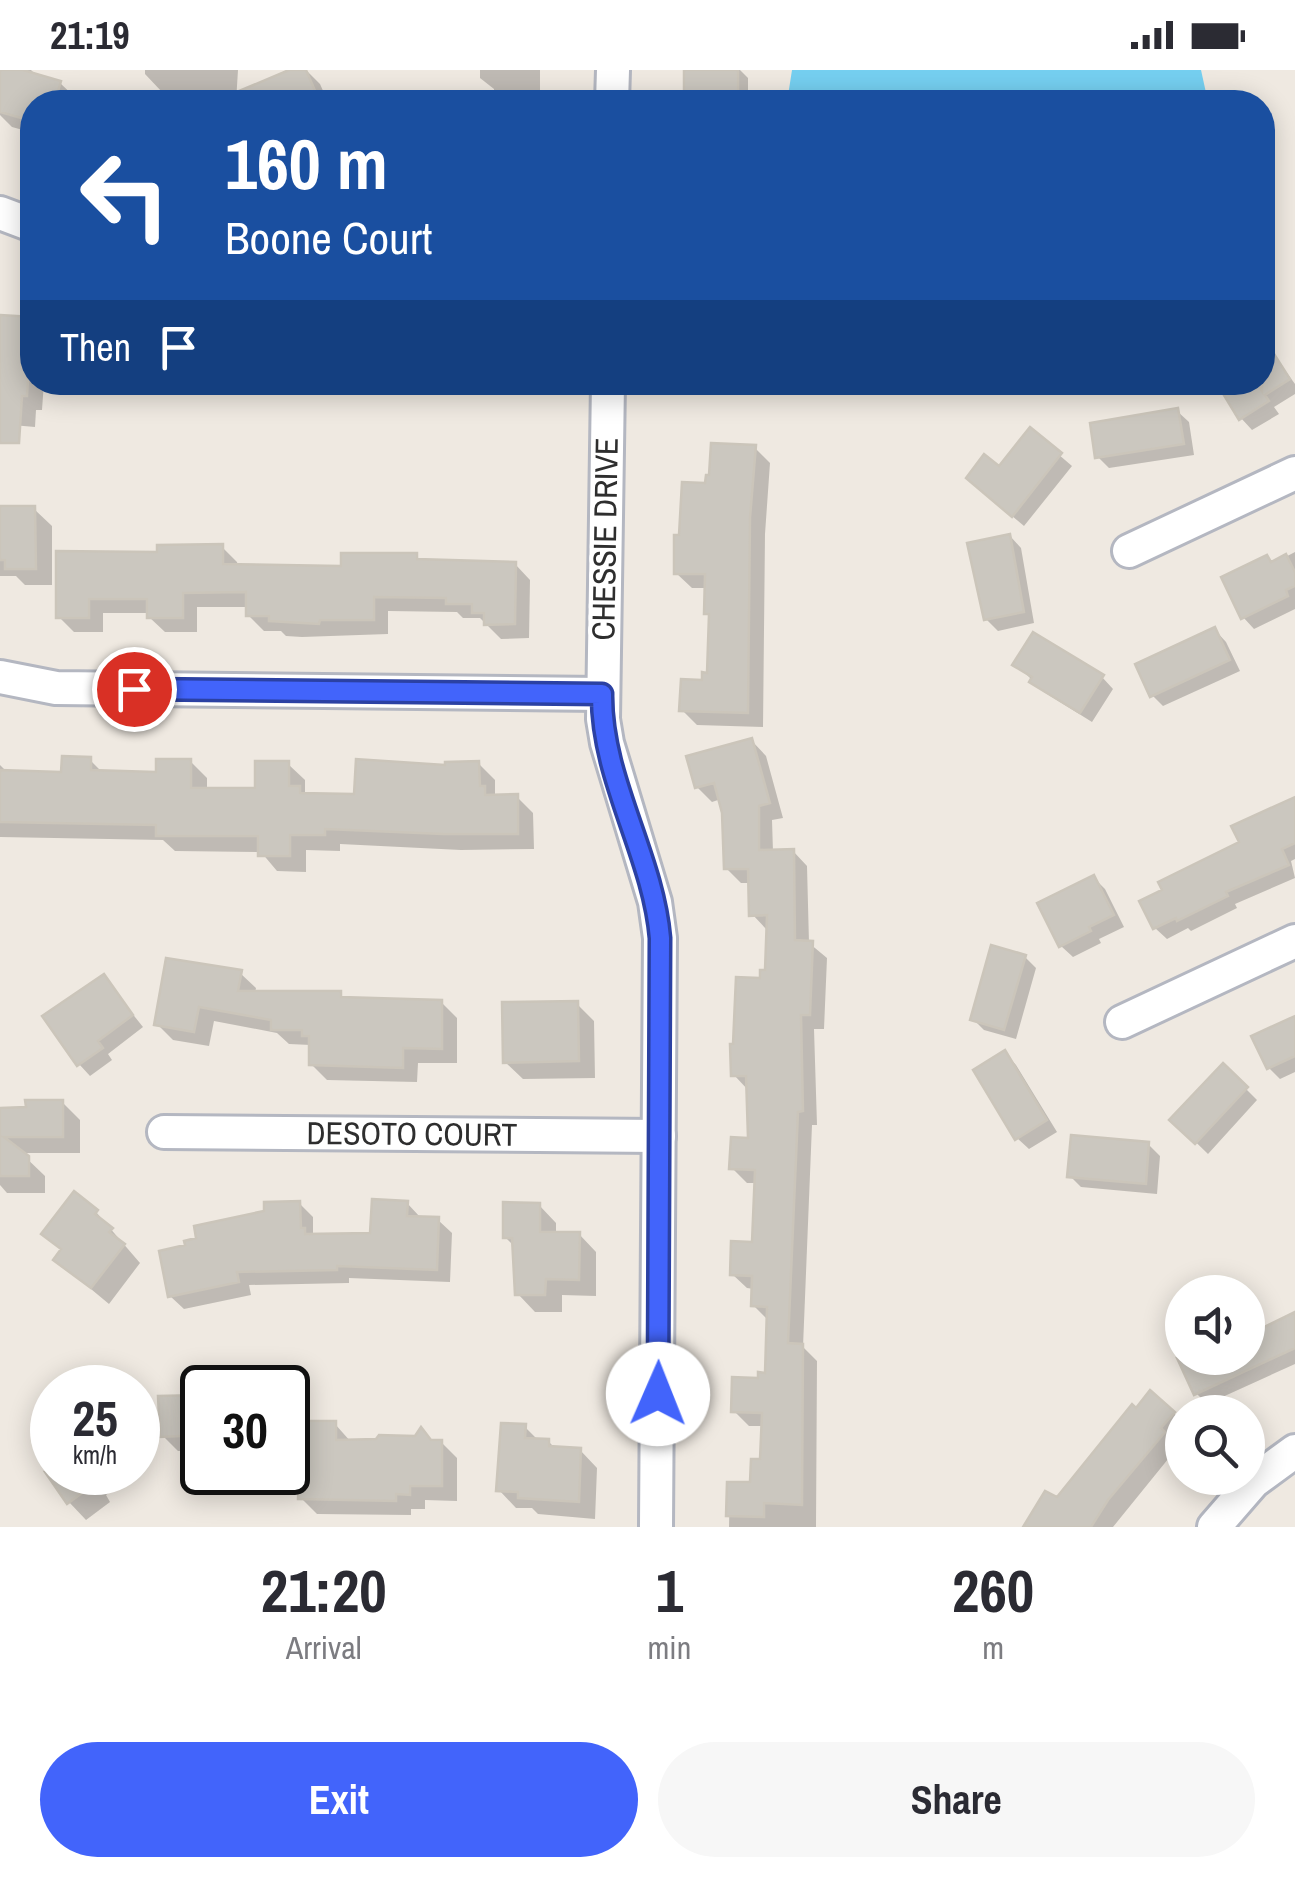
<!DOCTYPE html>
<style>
:root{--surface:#fff;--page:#f7f7f7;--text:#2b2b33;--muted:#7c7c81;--accent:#4264fb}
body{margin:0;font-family:"Archivo Narrow",sans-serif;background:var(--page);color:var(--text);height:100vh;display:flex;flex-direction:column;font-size:38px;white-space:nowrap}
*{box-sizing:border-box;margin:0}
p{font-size:32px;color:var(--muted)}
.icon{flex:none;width:55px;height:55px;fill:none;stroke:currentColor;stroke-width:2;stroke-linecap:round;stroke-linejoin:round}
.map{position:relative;height:1457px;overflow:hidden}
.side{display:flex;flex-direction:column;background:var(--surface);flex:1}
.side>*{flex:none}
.guide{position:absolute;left:20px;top:20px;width:1255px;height:305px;border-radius:40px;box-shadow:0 5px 25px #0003;background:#1a4fa0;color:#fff;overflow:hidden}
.tools{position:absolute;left:1165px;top:1205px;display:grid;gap:20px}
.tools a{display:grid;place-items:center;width:100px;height:100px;border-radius:50%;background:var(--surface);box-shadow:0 5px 25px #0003;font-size:50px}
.speed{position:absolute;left:30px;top:1295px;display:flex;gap:20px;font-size:50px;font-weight:700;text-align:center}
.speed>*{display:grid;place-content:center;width:130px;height:130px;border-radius:50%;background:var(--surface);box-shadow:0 5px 25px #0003;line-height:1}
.speed small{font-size:25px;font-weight:400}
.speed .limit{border:5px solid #111;border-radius:15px;background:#fff;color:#111}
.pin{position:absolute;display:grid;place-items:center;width:85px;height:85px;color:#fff;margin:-42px;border:5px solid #fff;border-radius:50%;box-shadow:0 2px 10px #0007}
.me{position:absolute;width:110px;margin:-55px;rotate:1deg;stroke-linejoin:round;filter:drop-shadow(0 0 8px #0008)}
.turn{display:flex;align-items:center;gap:35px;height:210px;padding:0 40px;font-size:45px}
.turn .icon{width:130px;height:130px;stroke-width:2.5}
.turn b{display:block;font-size:70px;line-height:85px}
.then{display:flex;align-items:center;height:95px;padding:0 40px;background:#0003;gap:20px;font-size:38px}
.eta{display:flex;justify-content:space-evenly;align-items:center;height:170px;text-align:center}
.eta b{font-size:60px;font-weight:800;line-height:70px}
.action{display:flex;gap:20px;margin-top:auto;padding:20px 40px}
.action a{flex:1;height:115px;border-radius:60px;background:var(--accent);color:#fff;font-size:40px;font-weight:800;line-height:115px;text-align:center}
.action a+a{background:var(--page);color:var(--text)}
.status{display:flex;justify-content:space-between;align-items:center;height:70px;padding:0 50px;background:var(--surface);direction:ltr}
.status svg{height:28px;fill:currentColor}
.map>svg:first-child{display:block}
.water{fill:#75cff0}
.shadow{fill:#0003}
.building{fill:#cbc7bf;stroke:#cbc5ba;stroke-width:2.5}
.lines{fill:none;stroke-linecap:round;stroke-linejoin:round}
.minor-casing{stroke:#b4b7c1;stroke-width:38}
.minor{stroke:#fff;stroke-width:32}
.route-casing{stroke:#2b41a3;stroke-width:25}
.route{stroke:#4264fb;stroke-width:18}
.labels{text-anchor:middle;stroke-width:8;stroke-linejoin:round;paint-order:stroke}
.street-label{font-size:32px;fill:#2e2e2e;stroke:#fff}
</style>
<div class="status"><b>21:19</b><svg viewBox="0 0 49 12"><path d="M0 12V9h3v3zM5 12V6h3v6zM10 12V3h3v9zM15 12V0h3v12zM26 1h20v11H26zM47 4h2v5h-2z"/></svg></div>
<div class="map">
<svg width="1295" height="1457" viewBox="0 0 1295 1457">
<rect width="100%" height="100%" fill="#efe9e1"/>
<!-- water -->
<path class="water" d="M792,0H1201L1208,32H787Z"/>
<!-- shadow -->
<path class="shadow" d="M5,0H31L38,7L60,13L78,30L32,32V79L27,74L30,62L12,57L0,45V18Z
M145,0H238L236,32L206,30L200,24L162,22L145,4Z
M295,0H306L320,14L328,32H263L256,17Z
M480,0H540V32H494V19L480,8Z
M688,0H740L748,8V32H687Z
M0,247L32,250V312H44L42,340H36L35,357L12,355L0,342Z
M1268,277L1295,314V324L1274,337L1279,344L1252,360L1241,348L1219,312H1262Z
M497,312H535V318L501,317Z
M1177,341L1189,352L1194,385L1109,398L1098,387Z
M1030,360L1072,396L1024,456L980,419Z
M755,378L770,393L765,464L763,657L697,655L682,640L709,606L712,548L707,543V518H692L676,503L682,468L708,416Z
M0,439H34L52,456V515H25L16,506H0Z
M1010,466L1021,478L1034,553L998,561L986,549Z
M222,477L237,492L238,496L344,498L416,486L423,492L515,494L530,510L529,568L501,569L480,548H463L457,542L388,541V564L302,567L286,566L281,561H264L248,545L249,537H197V562H165L149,547V543H103V562H74L59,547L160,484Z
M1295,482V539L1254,559L1243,547L1272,494Z
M1215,560L1226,572L1240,601L1163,636L1152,625Z
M1016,594L1102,607L1113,619L1092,652L1044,622Z
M752,671L766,686L783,748L772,750L773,782L793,781L807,796L809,873L827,888L824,959H814L817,1055H812L803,1277L817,1291L816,1457H729L730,1414L753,1415L763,1392L764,1356H749L734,1341L767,1305L769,1251L753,1235L754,1219L747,1218L732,1204L754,1175L757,1113H747L732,1098L751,1070L749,1021L734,1005L762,910L767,903L766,859L752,844L751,813H741L726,798L724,743L721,729L712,732L697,717Z
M90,690L103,703L158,704L190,691L207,708V721H258L288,694L305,710V724L356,726L448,698L478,693L495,710V727H517L533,743L534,779L461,780L340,774V781L306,780V802L277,801L261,782L175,781L163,770L0,767V695L8,703L64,704Z
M1295,736V789L1291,791L1295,808L1235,834L1237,838L1191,861L1188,858L1167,869L1155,858L1242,773Z
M1094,808L1105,819L1124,857L1099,869L1101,873L1073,887L1061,876Z
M1025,887L1036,898L1016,969L984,960L973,949Z
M240,903L256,918L255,923L340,924L346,930L441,932L457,948V993H418L417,1012L327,1010L311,994V975L289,974L277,963L214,951L209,976L173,970L157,954Z
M103,907L143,957L108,984L112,990L90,1006L79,994Z
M577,934L594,951L595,1008L523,1009L505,992Z
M1295,948V1002L1280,1009L1269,998Z
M1005,983L1016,995L1057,1062L1029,1079L1017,1068Z
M1223,996L1257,1030L1208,1084L1173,1050Z
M62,1032L80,1050V1083H21L45,1106V1123H7L0,1115V1040H28Z
M1148,1074L1160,1086L1157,1124L1081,1117L1070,1106Z
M299,1133L313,1147V1167L373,1166L407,1133L420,1147L438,1150L452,1163L450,1212L349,1208V1213L249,1215L251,1225L184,1239L170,1226L188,1177Z
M539,1135L556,1153V1164H579L596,1182V1226L562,1225V1242H535L518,1224L515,1177L505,1167Z
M96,1142L140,1193L109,1234L56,1190L63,1182L45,1164Z
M1295,1245V1294L1207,1334L1196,1323L1182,1293L1193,1288H1248V1263L1254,1265Z
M202,1327V1402H288V1354H335L351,1372H441L457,1388V1431L425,1430V1439H411V1445L317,1444L301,1428V1408H243L244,1414L213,1415L198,1400L197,1381H178L163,1366L161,1329Z
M1174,1343L1182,1352V1363L1173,1374L1177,1378L1113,1457H1032L1057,1431Z
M52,1354V1402H137L106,1425L110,1432L86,1450L69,1432L36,1386L50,1376L40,1363Z
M525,1357L539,1371H548L556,1379L580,1380L597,1398L595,1449L538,1444L532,1438H516L499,1420Z"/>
<!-- building -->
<path class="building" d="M0,0H23L61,11L55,32H32V51L0,42Z
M289,0H306L320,32H213Z
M684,0H738V32H684Z
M0,245L32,247L27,326H22L19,373H0Z
M1262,265L1290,309L1265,325L1269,331L1239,350L1216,312H1257L1262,321Z
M1178,338L1184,374L1095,388L1090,353Z
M1030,357L1062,383L1012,447L966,408L984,384L999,396Z
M711,373L756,375L750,448L748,643L679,641L681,609L702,610V602L707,603L709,544H704L705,504H674V465H679L682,412L705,413L706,405H709Z
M0,436H35L36,499H5V490H0Z
M1010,464L1024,542L984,550L967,473Z
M223,474V494L341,496V483H417V489L516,492L515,554L484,555V543H472V534H446V528L374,527V550H320L319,554L269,551V546H246V522L183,523V548H147V529H89V548H56V481L157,482V475Z
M1286,484L1295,502V516L1286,520L1288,526L1241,549L1221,507L1267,485L1271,492Z
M1215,557L1230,590L1150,627L1135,594Z
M1033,562L1104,605L1080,643L1029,612L1032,607L1012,595Z
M752,668L770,733L759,736V780L794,779L795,870L813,871L810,945H801L803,1041L798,1042L788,1273L803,1274L802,1435L764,1433V1447L726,1446L727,1412H750L751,1389H760L762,1343L731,1342L732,1307L758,1308V1302L765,1303L767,1237L751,1236L752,1206L730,1205L731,1171L752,1172L755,1100L729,1099L731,1067L748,1068L746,1006H731L730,974H733L736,907L760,908V900H765L767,845L749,846L748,799H724L722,743L714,713L695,718L686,686Z
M62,686L91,687V700L156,702V689H191V718H255V691H289V716H300V723L354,724L356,689L445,695V692L479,691L480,716H485V725L518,724V764H443L325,759V765H290V786H258V766H156V755L0,752V700L61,702Z
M1295,727V773L1282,779L1289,795L1226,822L1228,826L1177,851L1176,848L1153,859L1139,831L1162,820L1158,812L1239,772L1231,756Z
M1094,805L1114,845L1089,857L1091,861L1059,877L1037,833Z
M991,875L1026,885L1004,960L970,950Z
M166,888L242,900L238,921H341V927L442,930V979L403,978V998L309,995V966H302V960H271V950L199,937L194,962L154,955Z
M104,904L133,945L98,971L103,978L77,996L42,946Z
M578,931L579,991L503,993L502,932Z
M1295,946V986L1267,999L1251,966Z
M1005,980L1047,1050L1015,1070L973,1000Z
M1223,993L1248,1017L1195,1074L1169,1050Z
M25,1030H63V1067H4L29,1086V1106H0V1038L26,1037Z
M1071,1065L1149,1072L1146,1114L1067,1107Z
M74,1121L98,1140L95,1144L113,1158L109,1162L125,1174L91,1218L53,1190L61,1179L41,1164Z
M372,1129L408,1131L407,1146L439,1147L437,1200L337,1196V1200L237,1202L239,1212L168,1227L159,1181L185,1175L184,1171L196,1168L194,1156L264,1141V1132L300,1131L301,1158H305V1164L370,1163Z
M503,1132L540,1133V1162H580L579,1210L546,1209L545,1225H515L512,1168H503Z
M1295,1242V1278L1194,1325L1177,1288H1248V1265Z
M1150,1320L1175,1342L1161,1358L1165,1362L1108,1430L1091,1457H1023L1045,1421L1057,1427L1132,1334L1136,1338Z
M202,1325V1365L160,1367L158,1326Z
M288,1351H336V1370L376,1369L379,1365L415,1366L421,1357L431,1370H442V1416H410V1425L396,1424V1431L298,1429L299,1399H292V1394H288Z
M501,1353L526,1354L525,1368L549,1369V1376L581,1378L579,1432L518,1428V1422L496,1421Z
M45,1402H111L67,1434Z"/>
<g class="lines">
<!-- minor casing -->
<g class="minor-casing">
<g id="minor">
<path d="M612,32L613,0"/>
<path d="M0,143L32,155"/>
<path d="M608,312L603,649L607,673L655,832L660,868L656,1457"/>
<path d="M1129,481L1295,403"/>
<path d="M0,607L56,618L602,624"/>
<path d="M1122,952L1295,871"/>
<path id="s1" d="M164,1062L659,1066"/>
<path d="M1214,1457L1253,1412L1295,1381"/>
</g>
</g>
<!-- minor -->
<use href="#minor" class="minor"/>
</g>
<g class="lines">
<!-- route casing -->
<g class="route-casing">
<path id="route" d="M134,619L602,624C601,709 653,785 660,868L658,1324"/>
</g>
<!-- route -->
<use href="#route" class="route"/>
</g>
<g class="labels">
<!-- street labels -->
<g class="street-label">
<text transform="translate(605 469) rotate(-89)" y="11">CHESSIE DRIVE</text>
<text dy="11" stroke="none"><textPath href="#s1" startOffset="248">DESOTO COURT</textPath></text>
</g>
</g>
</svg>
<div class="tools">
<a><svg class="icon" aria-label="sound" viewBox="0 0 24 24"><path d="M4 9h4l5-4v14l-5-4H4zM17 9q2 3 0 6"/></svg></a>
<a><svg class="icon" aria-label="search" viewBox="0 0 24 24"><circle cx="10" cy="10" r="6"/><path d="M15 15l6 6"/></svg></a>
</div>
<div class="speed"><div>25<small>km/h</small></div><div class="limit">30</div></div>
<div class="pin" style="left:134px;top:619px;background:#d93025"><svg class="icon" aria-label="arrive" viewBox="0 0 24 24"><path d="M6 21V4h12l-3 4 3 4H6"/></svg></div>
<svg class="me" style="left:658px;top:1324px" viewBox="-20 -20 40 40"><circle r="19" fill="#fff"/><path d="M0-13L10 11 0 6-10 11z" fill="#4264fb"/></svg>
<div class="guide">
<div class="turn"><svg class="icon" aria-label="left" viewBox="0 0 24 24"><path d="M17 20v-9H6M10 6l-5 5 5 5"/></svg><div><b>160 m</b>Boone Court</div></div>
<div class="then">Then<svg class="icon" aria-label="arrive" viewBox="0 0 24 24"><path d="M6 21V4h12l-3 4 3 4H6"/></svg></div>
</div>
</div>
<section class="side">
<div class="eta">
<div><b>21:20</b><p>Arrival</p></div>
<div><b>1</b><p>min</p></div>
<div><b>260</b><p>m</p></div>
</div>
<div class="action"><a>Exit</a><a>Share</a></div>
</section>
